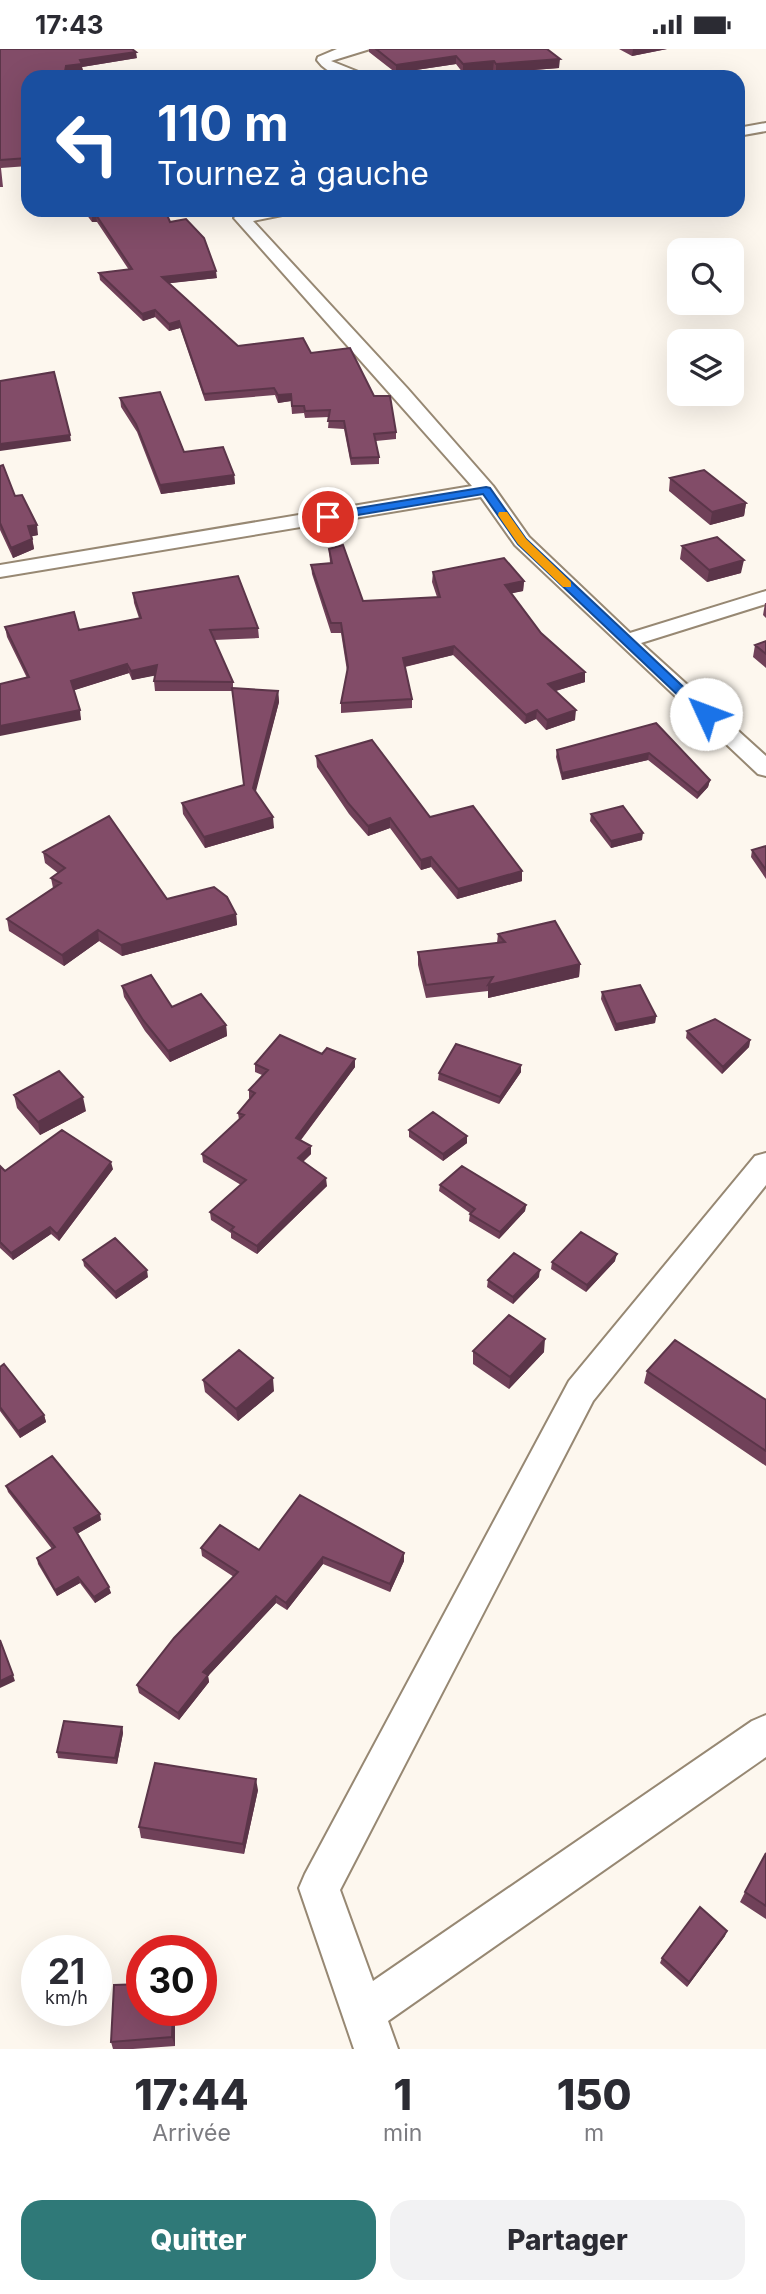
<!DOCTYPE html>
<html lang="fr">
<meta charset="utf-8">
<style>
:root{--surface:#fff;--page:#f2f2f3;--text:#2b2b33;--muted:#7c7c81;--accent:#2f7978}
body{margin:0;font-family:Inter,sans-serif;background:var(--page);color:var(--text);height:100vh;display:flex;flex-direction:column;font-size:26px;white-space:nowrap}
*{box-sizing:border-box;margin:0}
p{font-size:23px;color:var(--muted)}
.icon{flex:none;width:38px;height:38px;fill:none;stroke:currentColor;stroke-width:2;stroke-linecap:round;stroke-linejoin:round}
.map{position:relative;height:2000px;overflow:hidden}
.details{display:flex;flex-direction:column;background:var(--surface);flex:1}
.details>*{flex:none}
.top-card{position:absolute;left:21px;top:21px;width:724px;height:147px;border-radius:21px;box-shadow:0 7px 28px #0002;background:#1a4fa0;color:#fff;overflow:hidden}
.fabs{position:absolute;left:667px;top:189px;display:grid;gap:14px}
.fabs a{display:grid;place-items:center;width:77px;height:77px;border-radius:14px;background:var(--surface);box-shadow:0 7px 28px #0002;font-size:35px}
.speed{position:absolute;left:21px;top:1886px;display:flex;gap:14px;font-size:35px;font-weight:700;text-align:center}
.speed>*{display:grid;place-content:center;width:91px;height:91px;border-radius:50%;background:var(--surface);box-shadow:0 7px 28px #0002;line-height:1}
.speed small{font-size:18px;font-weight:400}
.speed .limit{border:10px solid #d22;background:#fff;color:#111}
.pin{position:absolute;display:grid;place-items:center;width:60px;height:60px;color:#fff;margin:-30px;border:4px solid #fff;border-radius:50%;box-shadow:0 2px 7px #0007}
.me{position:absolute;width:77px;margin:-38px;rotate:313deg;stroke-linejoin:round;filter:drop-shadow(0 0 5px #0008)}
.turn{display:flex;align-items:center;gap:24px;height:147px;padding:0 21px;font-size:32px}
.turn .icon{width:91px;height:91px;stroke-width:2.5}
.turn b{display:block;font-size:49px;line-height:60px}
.eta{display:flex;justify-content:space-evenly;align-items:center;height:119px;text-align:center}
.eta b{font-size:42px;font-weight:800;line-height:49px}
.primary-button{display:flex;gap:14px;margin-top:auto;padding:14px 21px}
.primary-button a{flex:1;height:80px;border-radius:21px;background:var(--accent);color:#fff;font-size:28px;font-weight:800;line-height:80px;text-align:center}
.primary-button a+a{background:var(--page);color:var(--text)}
.status{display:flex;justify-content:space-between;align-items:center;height:49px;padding:0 35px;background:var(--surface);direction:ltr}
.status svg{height:19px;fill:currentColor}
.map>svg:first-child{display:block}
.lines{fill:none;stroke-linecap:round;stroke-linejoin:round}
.street-casing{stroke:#978873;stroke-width:4}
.street{fill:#fff;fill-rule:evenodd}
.wall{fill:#704159}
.shaded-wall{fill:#5b3549}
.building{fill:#824c68;stroke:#5b3549;stroke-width:2}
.route{fill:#1a73e8;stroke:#114b97;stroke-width:2}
.slow{fill:#f59e0b}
</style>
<div class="status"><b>17:43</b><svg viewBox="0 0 49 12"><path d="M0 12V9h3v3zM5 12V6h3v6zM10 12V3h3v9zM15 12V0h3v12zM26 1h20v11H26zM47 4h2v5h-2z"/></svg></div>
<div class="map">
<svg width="766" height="2000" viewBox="0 0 766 2000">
<rect width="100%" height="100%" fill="#fdf7ee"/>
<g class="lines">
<!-- street casing -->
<g class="street-casing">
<path id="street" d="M337,0H370L331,12L371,28C350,28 330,29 317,11L318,8Z
M766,74V82L738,87V79Z
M261,161H295L292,164L253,172L407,339L493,437L529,488L630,584L766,542V555L641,594L766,707V727L758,725L515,496L481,448L0,528V516L472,437L234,169L237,166Z
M766,1104V1136L593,1352L340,1841L373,1932L752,1672L766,1666V1708L388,1972L398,2000H354L299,1839L305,1825L569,1332L755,1107Z"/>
</g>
<!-- street -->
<use href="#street" class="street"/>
</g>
<!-- wall -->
<path class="wall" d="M0,0L137,9L82,18L83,22L28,28V117L1,119L3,138H0Z
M369,0H547L559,19L496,24L493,21L463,24L456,15L396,24L369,3Z
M619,0H667L632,7Z
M83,161H165L170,173L217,229L169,234L238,297L311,304L374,347L396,383V390L376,392L379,408V415L351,416L344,380L328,379L329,368L305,369L304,364L292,365L291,352L278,354L275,346L205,352L180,279L169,282L155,268L143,272L100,231L99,224L129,221L97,173H92Z
M120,349L184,403L234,426L235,435L161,445L137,383L121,358Z
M0,417L15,447L38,486L32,487L34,500L13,509L0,481Z
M670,429L746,454L744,467L710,476L669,442Z
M682,497L741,524L707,533L680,510Z
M329,500L363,552L437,548L432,533L433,523L524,532L523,542L511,544L541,584L585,623V633L556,642L575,671L546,681L536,670L525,675L453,606L405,618L412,650V659L341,664V654L347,622L341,584H331L312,525L311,516L330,514Z
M133,544L258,579L259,589L214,591L233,633V640L278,642L279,653L255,742L274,779L205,799L183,765L182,754L244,736L233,642H155L154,632L155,626L132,631L129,624L74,641L81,671L27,629L7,588L5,578L79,581L139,569L134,554Z
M765,554H766V569L763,566Z
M766,592V619L753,608L755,596Z
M656,674L710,731L708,738L697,750L648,711L562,731L556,708L557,701Z
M316,707L430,768L522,832L457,850L431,818L421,821L390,779L368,787L349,765L317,718Z
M591,765L642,791L611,799L590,772Z
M766,797V830L751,808L752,801Z
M43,803L167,850L236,865L237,876L122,907L99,892L64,917L9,882L7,870L53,839L51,829L58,824L45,814Z
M498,885L580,915L579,928L488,949V942L426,949L418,916V903L497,894Z
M122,937L172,958L226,976L227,987L170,1013L145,982L124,948Z
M602,943L656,967L655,974L615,982L601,950Z
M687,982L750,991L749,998L722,1025L686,989Z
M255,1015L355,1018L301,1091L311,1097V1105L303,1113L327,1137L257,1205L231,1189V1184L211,1171L210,1163L241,1136L203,1113L202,1105L239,1071L238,1064L250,1049H249V1041L262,1026L255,1023Z
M521,1023L499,1055L438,1031L439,1024Z
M14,1046L86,1062L40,1086L17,1059Z
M409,1081L467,1087V1094L443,1112L409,1088Z
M0,1117L5,1122L113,1120L59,1192L51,1185L13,1211L0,1199Z
M440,1136L526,1156L525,1162L499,1190L469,1172L470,1164L439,1142Z
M83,1211L148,1228L116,1250L84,1217Z
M615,1212L586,1243L551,1220L552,1213Z
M539,1228L513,1255L487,1238L488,1231Z
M473,1302L544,1303L509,1340L473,1315Z
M0,1318L44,1366L46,1373L20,1389L0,1362Z
M647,1322L766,1351V1417L644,1334Z
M203,1331L274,1342L238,1372L205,1343Z
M6,1437L101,1471L77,1485L111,1544L95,1554L80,1534L57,1547L38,1515L37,1509L52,1500L8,1443Z
M201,1499L259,1501L404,1512L390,1543L323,1515L287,1561L276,1554L208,1627L209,1633L179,1671L139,1644L137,1636L234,1528L202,1507Z
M122,1678L123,1684L117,1715L58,1709L57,1703Z
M258,1741L244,1805L141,1789L139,1778Z
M766,1804V1870L740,1853L745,1843Z
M725,1887L687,1938L660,1914L662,1909Z
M175,1962V1997L133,2000H113L111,1993Z"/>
<!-- shaded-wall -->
<path class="shaded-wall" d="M633,0H667L632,7Z
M136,3L137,9L82,18L83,22L67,24L66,28H64L66,17L80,11Z
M456,7V15L396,24V16Z
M560,10L559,19L496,24V15Z
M494,12L493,21L463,24V15Z
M96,166L97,173H92V167Z
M216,222L217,229L163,235L162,228Z
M155,261V268L143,272L142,265Z
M179,272L180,279L169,282V275Z
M291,345V352L278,354V346Z
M70,386L71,392L0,402V395Z
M234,426L235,435L161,445L160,436Z
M746,454L744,467L710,476L712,463Z
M37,476L38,486L29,488L28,477Z
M32,490L34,500L13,509L11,499Z
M744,511L741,524L707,533L709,521Z
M524,532L523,542L505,546V536Z
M454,597L453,606L403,618V609Z
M127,615L129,624L72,642L71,632Z
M157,616L158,626L132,631L131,622Z
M585,623V633L548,644V635Z
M278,642L279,653L254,750L253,739Z
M80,661L81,671L0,687V677Z
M537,661L536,670L525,675L526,666Z
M576,661L575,671L546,681L547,671Z
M649,704L648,711L562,731V724Z
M710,731L708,738L697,750L698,744Z
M273,768L274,779L205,799L204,788Z
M390,769V779L368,787V777Z
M643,784L642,791L611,799V792Z
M431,808V818L421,821V811Z
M522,822V832L457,850L458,840Z
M236,865L237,876L122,907L121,896Z
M98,881L99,892L64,917L62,906Z
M580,915L579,928L488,949V936Z
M656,967L655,974L615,982L616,975Z
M226,976L227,987L170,1013L168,1002Z
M750,991L749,998L722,1025L723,1018Z
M355,1010V1018L296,1097V1089Z
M521,1016V1023L499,1055L500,1048Z
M83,1048L86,1062L40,1086L38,1073Z
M467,1087V1094L443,1112V1105Z
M311,1097V1105L298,1117V1109Z
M111,1113L113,1120L59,1192L57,1185Z
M326,1129L327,1137L257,1205V1197Z
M526,1156L525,1162L499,1190L500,1183Z
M50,1178L51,1185L13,1211L11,1204Z
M617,1205L615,1212L586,1243L587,1236Z
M147,1221L148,1228L116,1250L115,1243Z
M540,1221L539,1228L513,1255V1248Z
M545,1290L544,1303L509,1340L510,1328Z
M273,1329L274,1342L238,1372L236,1360Z
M44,1366L46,1373L20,1389L18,1382Z
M100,1465L101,1471L75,1486L74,1479Z
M404,1504V1512L390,1543V1535Z
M323,1508V1515L287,1561L286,1554Z
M78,1528L80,1534L57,1547L55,1541Z
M109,1538L111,1544L95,1554L94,1548Z
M276,1547V1554L208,1627L209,1633L179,1671L178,1664L203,1623Z
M13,1626L15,1632L0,1639V1632Z
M122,1678L123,1684L117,1715L115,1709Z
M256,1730L258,1741L244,1805L243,1795Z
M727,1882L725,1887L687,1938L689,1933Z
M173,1962H175V1997L172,1988Z"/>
<!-- building -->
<path class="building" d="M0,0H132L136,3L80,11L82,15L66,17L64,28H28V109L0,111Z
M376,0H547L560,10L496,15L494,12L463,15L456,7L396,16Z
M87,161H165L170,173L186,170L204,189L216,222L162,228L238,297L303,289L311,304L350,299L374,347H390L396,383L374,385L379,408L351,409L344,372H328L330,361L305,362L304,357H292L291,345L278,346L274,339L204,345L179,272L169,275L155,261L142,265L99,224L132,220L96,166L92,167Z
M54,323L70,386L0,395V332Z
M160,343L184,403L223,398L234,426L160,436L136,375L120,349Z
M3,416L15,447L22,446L37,476L28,477L32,490L11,499L0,474V417Z
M704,421L746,454L712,463L670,429Z
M717,488L744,511L709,521L682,497Z
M343,496L363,552L440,548L433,523L504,509L524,532L505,536L541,584L585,623L548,635L576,661L547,671L537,661L526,666L454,597L403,609L412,650L341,654L348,618L341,574H331L311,516L332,514L329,500Z
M238,527L258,579L210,581L233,633L154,632L157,616L131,622L127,615L71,632L80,661L0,677V635L29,628L5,578L74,563L79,581L141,569L133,544Z
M766,592V605L755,596Z
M232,639L278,642L253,739L273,768L204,788L182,754L244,736Z
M656,674L710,731L698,744L649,704L562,724L557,701Z
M372,691L430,768L473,757L522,822L458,840L431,808L421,811L390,769L368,777L348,754L316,707Z
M623,757L643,784L611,792L591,765Z
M109,767L167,850L214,838L227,848L236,865L121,896L98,881L62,906L7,870L61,834L51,829L65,819L43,803Z
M766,797V821L752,801Z
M555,872L580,915L488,936L493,928L426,936L418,903L505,893L498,885Z
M151,926L172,958L201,945L226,976L168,1002L143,971L122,937Z
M640,936L656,967L616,975L602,943Z
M715,970L750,991L723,1018L687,982Z
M280,986L322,1005L327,999L355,1010L296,1089L311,1097L298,1109L326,1129L257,1197L231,1181L234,1178L210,1163L246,1131L202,1105L244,1066L238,1064L255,1044L249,1041L268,1021L255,1015Z
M456,995L521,1016L500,1048L439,1024Z
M59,1022L83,1048L38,1073L14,1046Z
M433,1063L467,1087L443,1105L409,1081Z
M62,1081L111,1113L57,1185L50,1178L11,1204L0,1193V1117L5,1122Z
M462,1117L526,1156L500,1183L470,1165L475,1160L440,1136Z
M581,1183L617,1205L587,1236L552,1213Z
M115,1189L147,1221L115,1243L83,1211Z
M514,1204L540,1221L513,1248L488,1231Z
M509,1266L545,1290L510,1328L473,1302Z
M675,1291L766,1351V1402L647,1322Z
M239,1301L273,1329L236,1360L203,1331Z
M4,1315L44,1366L18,1382L0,1358V1318Z
M52,1407L100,1465L74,1479L109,1538L94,1548L78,1528L55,1541L37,1509L55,1498L6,1437Z
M300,1446L404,1504L390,1535L323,1508L286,1554L276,1547L203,1623L208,1626L178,1664L137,1636L174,1589L238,1523L201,1499L220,1476L259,1501Z
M0,1591L13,1626L0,1632Z
M64,1672L122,1678L115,1709L57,1703Z
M155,1714L256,1730L243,1795L139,1778Z
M766,1804V1857L745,1843Z
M700,1858L727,1882L689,1933L662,1909Z
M142,1935V1962H173L172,1988L111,1993L114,1936Z"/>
<!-- route -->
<path class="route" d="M486,438L490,439L526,490L710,663V668H701L518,495L483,445L328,471L322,468L328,464Z"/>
<!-- slow -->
<path class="slow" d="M499,463H507L526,490L571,533V538H563L518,495L498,466Z"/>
</svg>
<div class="fabs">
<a><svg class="icon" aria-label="search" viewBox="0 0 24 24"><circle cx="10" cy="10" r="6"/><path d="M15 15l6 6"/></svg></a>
<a><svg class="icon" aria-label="layers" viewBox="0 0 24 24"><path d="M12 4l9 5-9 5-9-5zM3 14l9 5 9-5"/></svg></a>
</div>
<div class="speed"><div>21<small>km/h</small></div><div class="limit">30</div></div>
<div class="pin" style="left:328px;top:468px;background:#d93025"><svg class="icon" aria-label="arrive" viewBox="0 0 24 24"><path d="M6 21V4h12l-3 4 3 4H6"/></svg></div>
<svg class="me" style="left:706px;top:665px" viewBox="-20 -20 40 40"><circle r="19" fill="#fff"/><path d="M0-13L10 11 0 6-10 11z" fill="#1a73e8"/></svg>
<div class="top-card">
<div class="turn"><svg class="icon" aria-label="left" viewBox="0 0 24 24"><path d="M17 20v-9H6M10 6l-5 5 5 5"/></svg><div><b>110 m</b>Tournez à gauche</div></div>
</div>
</div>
<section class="details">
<div class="eta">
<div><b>17:44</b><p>Arrivée</p></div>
<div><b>1</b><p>min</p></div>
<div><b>150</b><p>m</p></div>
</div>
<div class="primary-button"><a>Quitter</a><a>Partager</a></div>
</section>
